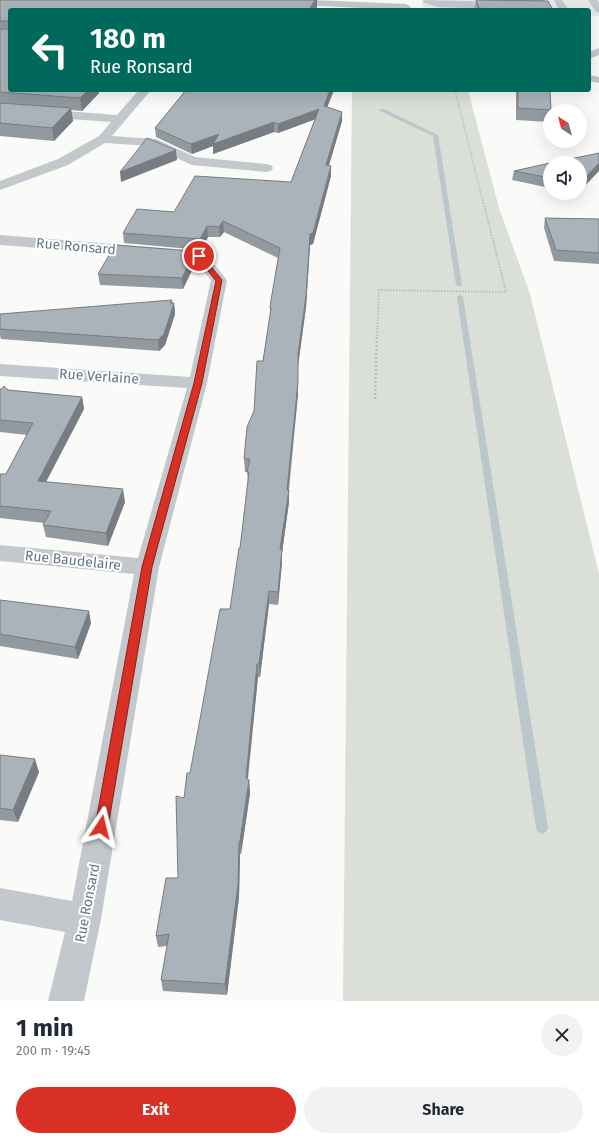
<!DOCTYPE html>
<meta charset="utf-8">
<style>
:root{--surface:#fff;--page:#f2f2f3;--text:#1f2937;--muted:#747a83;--accent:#d93025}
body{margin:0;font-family:"Fira Sans",sans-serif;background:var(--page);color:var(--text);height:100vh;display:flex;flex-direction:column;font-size:15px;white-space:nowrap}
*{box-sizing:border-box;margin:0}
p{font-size:13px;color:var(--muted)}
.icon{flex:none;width:22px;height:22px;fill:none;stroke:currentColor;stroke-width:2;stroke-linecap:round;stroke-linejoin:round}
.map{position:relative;height:1001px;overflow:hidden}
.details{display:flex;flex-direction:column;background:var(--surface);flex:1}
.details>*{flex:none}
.banner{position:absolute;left:8px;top:8px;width:583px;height:84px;border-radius:4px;box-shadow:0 4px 16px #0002;background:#00695c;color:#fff;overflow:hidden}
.needle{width:26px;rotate:324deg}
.tools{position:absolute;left:543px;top:104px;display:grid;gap:8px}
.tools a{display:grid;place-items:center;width:44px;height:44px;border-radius:50%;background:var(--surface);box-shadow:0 4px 16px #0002;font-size:20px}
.pin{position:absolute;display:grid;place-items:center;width:34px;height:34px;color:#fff;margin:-17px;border:2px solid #fff;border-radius:50%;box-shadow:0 1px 4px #0007}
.me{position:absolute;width:44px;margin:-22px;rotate:10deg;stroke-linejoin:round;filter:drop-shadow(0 0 3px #0008)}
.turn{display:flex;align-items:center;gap:14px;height:84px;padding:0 16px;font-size:18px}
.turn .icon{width:52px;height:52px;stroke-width:2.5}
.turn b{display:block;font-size:28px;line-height:34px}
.round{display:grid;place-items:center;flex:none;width:42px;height:42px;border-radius:21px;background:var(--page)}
.overview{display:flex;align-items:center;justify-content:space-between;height:68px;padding:0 16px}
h1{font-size:24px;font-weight:700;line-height:30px}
.cta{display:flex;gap:8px;margin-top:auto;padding:8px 16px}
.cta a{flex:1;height:46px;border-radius:24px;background:var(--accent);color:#fff;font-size:16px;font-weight:700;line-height:46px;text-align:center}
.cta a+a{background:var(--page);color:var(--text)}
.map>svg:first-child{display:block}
.built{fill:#e8e9e9}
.green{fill:#dadfd7}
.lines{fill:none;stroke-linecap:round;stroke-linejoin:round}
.stream{fill:#bbc7cb;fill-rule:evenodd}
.path-far2{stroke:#bbbfc2;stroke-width:1.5;stroke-dasharray:1 1;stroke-linecap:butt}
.path-far1{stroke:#bbbfc2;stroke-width:2;stroke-dasharray:1.5 1.5;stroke-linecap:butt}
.path{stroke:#bbbfc2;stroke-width:2.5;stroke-dasharray:2 2;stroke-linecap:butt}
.minor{fill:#c3c8cc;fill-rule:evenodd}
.wall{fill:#929a9f}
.shaded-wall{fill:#777d82}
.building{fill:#aab3b9;stroke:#777d82}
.route{fill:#d93025;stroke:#8d1f18}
.labels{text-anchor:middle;stroke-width:4;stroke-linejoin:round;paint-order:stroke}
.street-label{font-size:14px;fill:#657683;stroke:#fff}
</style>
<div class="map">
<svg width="599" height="1001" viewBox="0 0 599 1001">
<rect width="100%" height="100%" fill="#fafaf8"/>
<!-- built -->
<path class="built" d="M422,0H599V16H589V10H481L423,7Z"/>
<!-- green -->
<path class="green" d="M352,90H468L499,208L530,294L599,574V1001H343Z"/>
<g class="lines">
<!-- stream -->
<path class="stream" d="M380,109H384L438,135L462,285L461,286L459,287L456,285L433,136L380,111Z
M460,295L463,297L548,828L546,832L542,834L538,832L536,828L457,297Z"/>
<!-- path-far2 -->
<path class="path-far2" d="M455,90L482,198"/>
<!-- path-far1 -->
<path class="path-far1" d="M377,336L379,290L506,292L482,197"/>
<!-- path -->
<path class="path" d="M375,399L377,335"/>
<!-- minor -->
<path class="minor" d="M251,0H313L406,4L411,7L406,10L255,3Z
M423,0L534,3L548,8L550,10L438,7L424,3Z
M554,0H562L569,10H559Z
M588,0H597L599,3V13L596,12Z
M599,48V55L589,59V52Z
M589,75L599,77V83L589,81Z
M139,90H151L112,136L156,139L195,157L266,164L271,165L273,168L271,171L266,172L192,165L150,146L105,143L68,165L0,190V181L58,159L99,136L111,122L0,114V106L117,115Z
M0,235L199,251L205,253L227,280L207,383L159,567L101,919L84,1001H48L65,932L0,920V888L72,901L134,574L0,561V545L138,558L187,388L0,376V364L190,377L211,280L194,260L0,245Z"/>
</g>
<!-- wall -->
<path class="wall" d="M0,0H317V7L315,10H10V90H99V93L82,111L71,110L73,121L54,141L0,136Z
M476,0H543V1L553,10H475Z
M186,90H334L327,107L342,121L329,165L331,176L313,244L310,245L306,307L298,366V394L289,490V502L282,553V562L278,605L269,604L260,677H258L248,779L249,780L250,793L241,854H240L239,897L227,995L163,991L161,980L167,946L158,947L156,936L178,878L184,798L190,773L230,609L240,548L248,482L247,472H245L244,459L254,411L263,361L270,317V308L278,258L224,232L220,237H208L201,250L124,243L123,233L174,212L291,182L315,119L278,133L274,132L213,154V146L192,154L156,137L155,128Z
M516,90H550L551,110V111H550L549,122L516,120Z
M550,163V188L512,180L514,171Z
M545,218L599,219V264L554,261L544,228Z
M194,253L195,264L183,289L100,285L98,274Z
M172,303H174L175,314L165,345L159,351L1,339L0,335V314Z
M0,389L82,397L84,409L46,482L125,502L108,546L46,537L43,525L44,523L0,518V474H6L27,435L0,432Z
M0,600L91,623L78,659L0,646Z
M0,755L39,772L18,822L0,820Z"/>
<!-- shaded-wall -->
<path class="shaded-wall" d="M315,0H317V7L315,10H309Z
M88,90H99V93L82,111L80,98Z
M330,90H334L324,115V106Z
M71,108L73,121L54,141L52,128Z
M319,109V118L278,133V124Z
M342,112V121L326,175V165Z
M274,122V132L213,154V146L192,154L191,144L219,134Z
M176,150L177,160L121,182L120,172Z
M599,163V171L580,191V183Z
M331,166V176L313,244L310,245L306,307L298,366V394L288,491L289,490V502L282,553V562L278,605V592L280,549L287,490L298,354L310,234Z
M223,221L224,232L220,237L219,227Z
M207,226L208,237L201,250L200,239Z
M194,253L195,264L183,289L182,278Z
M172,300L173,306L174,303L175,314L165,345L159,351L158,340Z
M82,397L84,409L40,493L38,481Z
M123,489L125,502L108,546L106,533Z
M269,591V604L260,677L259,664Z
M89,611L91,623L78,659L75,647Z
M257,664L258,677L246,791V778Z
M35,759L39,772L18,822L13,810Z
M249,780L250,793L241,854L240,841Z
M239,842L240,854L239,897L227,995L225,984Z"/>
<!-- building -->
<path class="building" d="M0,0H315L309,10H10V90H88L80,98L0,92V29H9V21H0Z
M476,0L548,1L553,10H480Z
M186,90H330L324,106L342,112L326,165L331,166L313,233L310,234L306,296L298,354V382L287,490H289L280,549H282L278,592L269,591L259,664H257L246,778L249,780L240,841L239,842L238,885L225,984L161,980L169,934L156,936L166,878H178L176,796L184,798L187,773H190L200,719L220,609H230L239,548H240L249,472H247L250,459H244L247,427L254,411L257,361H263L271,308H270L271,300L280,248L223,221L219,227L207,226L200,239L123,233L137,209L174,212L195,176L291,182L319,109L278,124L274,122L213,144L219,134L191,144L155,128Z
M518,90H550L551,110L518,108Z
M0,103L71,108L52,128L0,123Z
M147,138L176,150L120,172Z
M599,153V163L580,183V163H551Z
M550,163V178L514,171Z
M545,218L599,219V253L556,250Z
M115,245L192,251L194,253L182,278L98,274Z
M172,300L170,303H174L164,334L158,340L0,329V314Z
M4,386L8,390L82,397L38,481L123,489L106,533L43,525L51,511L0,506V474H6L33,423L0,420V389H2Z
M0,600L89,611L75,647L0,634Z
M0,755L35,759L13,810L0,808Z"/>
<!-- route -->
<path class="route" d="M197,254H201L222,280L202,383L152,567L108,827L106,831L101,833L97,831L95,827L142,567L194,383L216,281L197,257Z"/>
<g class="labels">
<!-- street labels -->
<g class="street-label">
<text transform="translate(76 246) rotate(5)" y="5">Rue Ronsard</text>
<text transform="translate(99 376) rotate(4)" y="5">Rue Verlaine</text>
<text transform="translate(73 560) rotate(6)" y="5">Rue Baudelaire</text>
<text transform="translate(87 903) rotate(-79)" y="5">Rue Ronsard</text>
</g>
</g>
</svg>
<div class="tools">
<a><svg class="needle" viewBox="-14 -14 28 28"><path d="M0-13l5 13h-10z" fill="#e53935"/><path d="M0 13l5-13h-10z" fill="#747a83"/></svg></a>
<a><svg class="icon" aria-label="sound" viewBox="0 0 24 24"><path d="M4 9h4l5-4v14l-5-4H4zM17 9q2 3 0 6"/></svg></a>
</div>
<div class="pin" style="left:199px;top:256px;background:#d93025"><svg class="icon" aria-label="arrive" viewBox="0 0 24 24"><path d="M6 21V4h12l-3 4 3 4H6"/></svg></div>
<svg class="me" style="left:101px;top:827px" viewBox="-20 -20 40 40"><path d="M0-17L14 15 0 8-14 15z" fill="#d93025" stroke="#fff" stroke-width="4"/></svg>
<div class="banner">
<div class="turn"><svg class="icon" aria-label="left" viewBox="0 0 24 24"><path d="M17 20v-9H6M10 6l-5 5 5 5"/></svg><div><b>180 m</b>Rue Ronsard</div></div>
</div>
</div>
<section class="details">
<div class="overview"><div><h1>1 min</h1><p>200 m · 19:45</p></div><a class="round"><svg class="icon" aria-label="close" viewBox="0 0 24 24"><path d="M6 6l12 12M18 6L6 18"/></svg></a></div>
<div class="cta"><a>Exit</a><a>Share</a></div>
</section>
